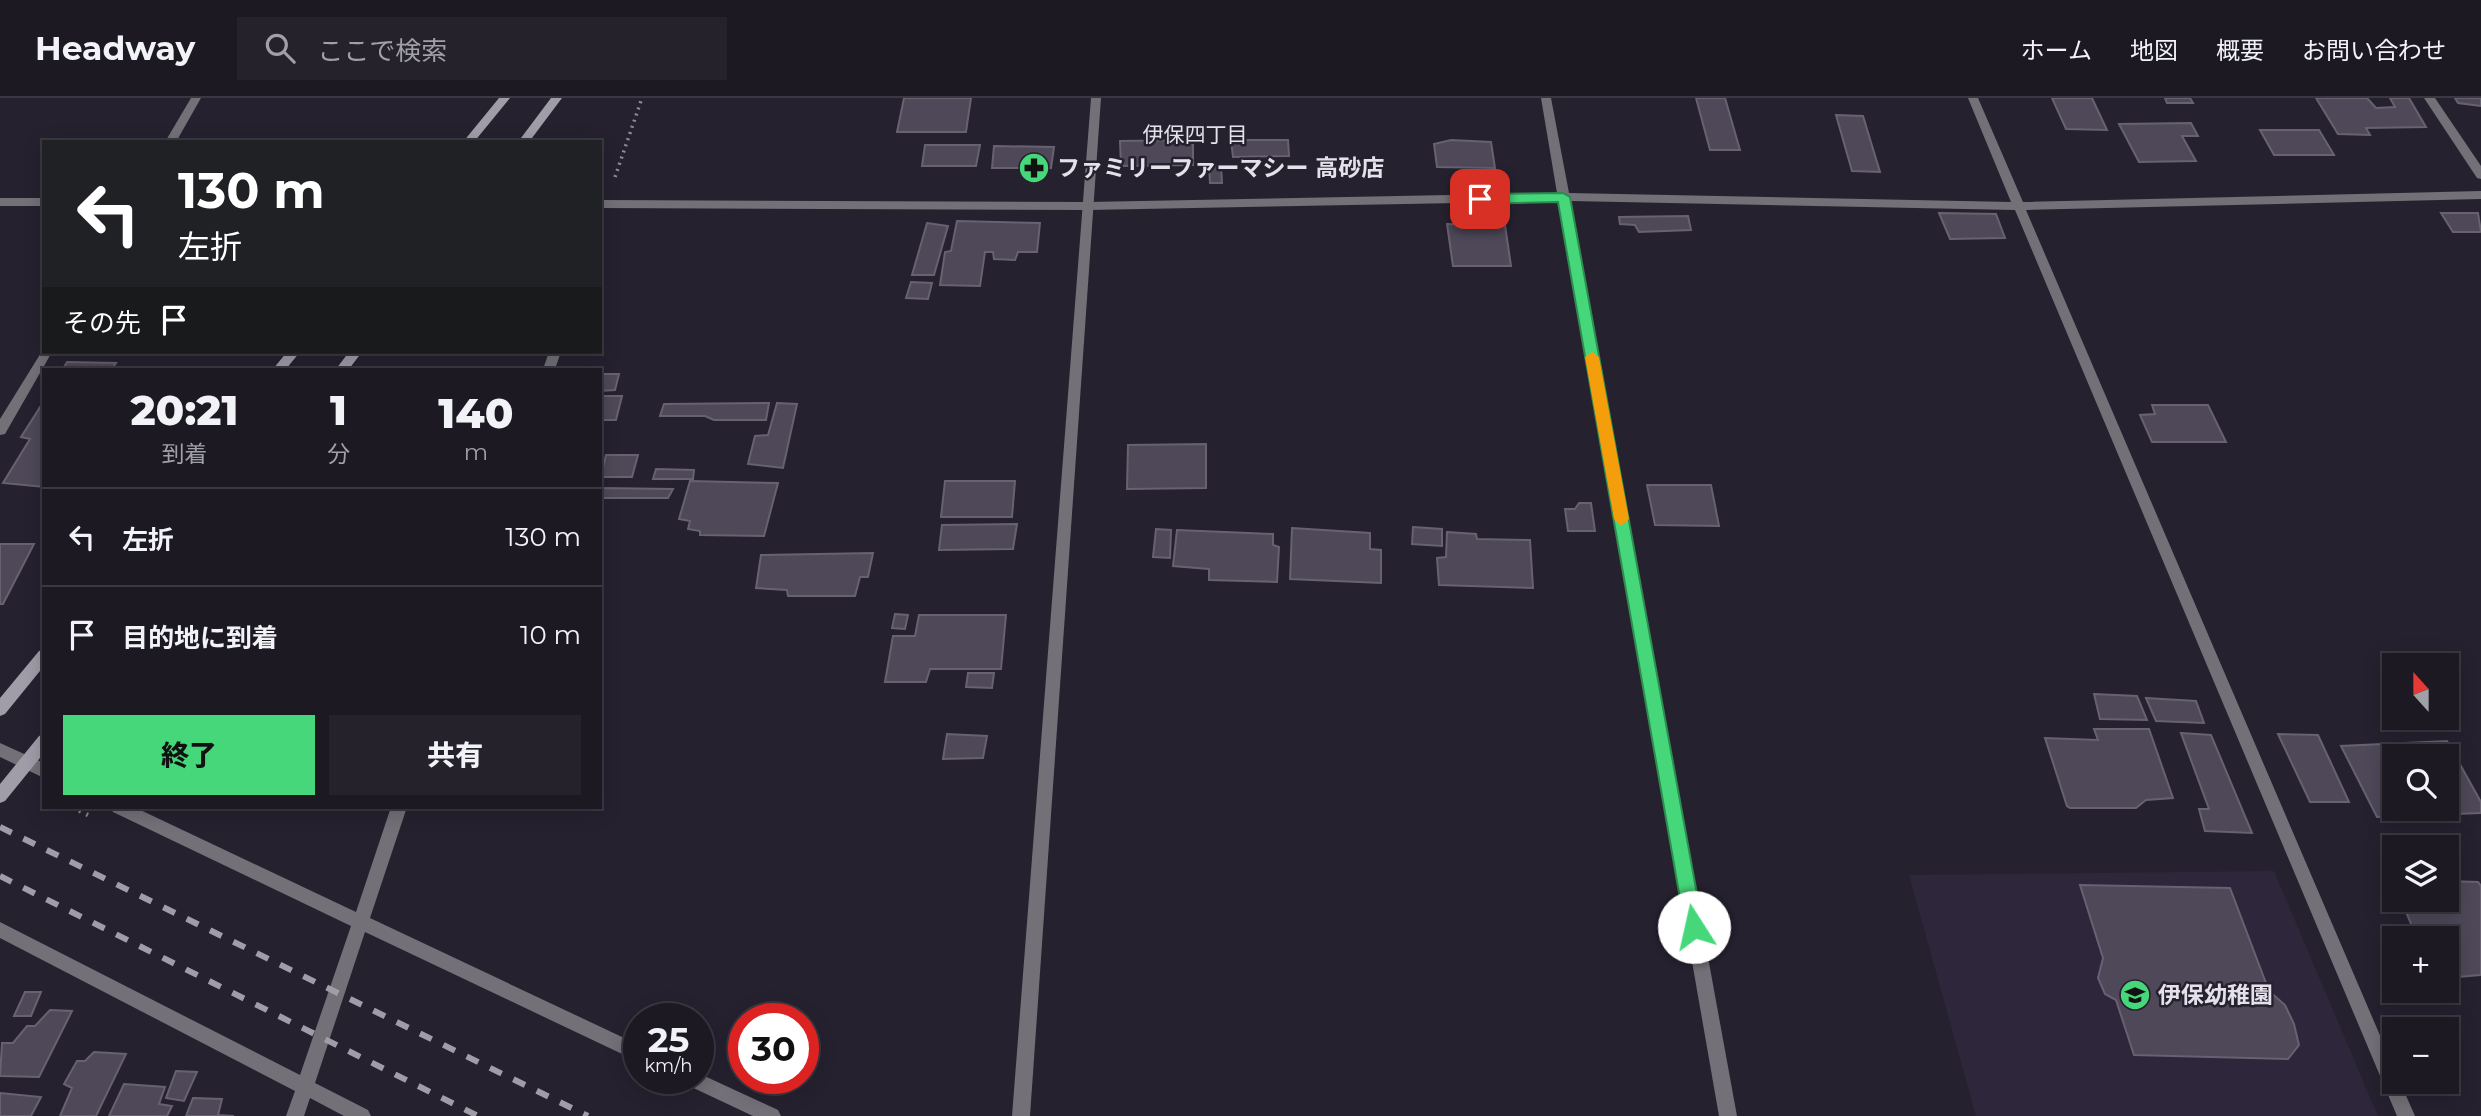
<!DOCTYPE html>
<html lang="ja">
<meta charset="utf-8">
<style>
:root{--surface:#1c1923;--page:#25222b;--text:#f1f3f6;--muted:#a0a0a6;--line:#3a3841;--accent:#45d77a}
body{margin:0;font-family:Montserrat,"Noto Sans JP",sans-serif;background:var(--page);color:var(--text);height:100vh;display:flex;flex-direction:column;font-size:26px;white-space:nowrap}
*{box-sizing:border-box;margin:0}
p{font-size:23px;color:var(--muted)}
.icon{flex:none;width:38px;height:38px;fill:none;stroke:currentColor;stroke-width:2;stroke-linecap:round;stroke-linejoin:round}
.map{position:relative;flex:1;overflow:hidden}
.side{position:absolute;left:42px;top:270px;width:560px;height:441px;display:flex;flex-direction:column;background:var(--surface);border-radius:0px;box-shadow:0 4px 18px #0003,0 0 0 2px var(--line)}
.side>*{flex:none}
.banner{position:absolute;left:42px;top:42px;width:560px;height:214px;border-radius:0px;box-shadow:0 4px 18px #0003,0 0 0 2px var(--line);background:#202124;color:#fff;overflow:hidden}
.needle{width:46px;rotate:339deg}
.buttons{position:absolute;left:2382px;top:555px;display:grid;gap:14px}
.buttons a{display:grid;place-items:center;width:77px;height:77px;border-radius:0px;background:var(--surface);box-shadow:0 4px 18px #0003,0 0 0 2px var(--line);font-size:35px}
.speed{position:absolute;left:623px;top:905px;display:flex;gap:14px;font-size:35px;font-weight:700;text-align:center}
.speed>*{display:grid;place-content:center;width:91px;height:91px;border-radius:50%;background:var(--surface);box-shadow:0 4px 18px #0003,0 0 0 2px var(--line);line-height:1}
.speed small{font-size:18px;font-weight:400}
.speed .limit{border:10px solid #d22;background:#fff;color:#111}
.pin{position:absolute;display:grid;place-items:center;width:60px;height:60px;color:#fff;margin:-30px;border-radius:14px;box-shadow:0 4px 10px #0006}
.me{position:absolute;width:77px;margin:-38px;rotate:350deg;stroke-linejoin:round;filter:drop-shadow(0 0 5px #0008)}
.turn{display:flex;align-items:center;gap:24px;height:147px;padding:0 21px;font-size:32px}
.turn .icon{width:91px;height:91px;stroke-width:2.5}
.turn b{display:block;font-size:49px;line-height:60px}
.then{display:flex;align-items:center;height:66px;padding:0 21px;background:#0003;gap:14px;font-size:26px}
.eta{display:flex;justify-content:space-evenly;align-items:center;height:119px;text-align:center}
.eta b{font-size:42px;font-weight:800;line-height:49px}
.action{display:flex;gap:14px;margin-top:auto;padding:14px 21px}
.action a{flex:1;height:80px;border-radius:0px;background:var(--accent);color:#111;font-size:28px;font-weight:800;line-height:80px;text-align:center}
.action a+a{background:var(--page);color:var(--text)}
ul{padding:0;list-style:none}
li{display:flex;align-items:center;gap:21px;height:98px;padding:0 21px;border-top:2px solid var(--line)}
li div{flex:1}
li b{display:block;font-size:26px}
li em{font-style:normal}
header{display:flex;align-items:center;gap:42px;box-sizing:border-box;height:98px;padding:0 35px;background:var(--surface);border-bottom:2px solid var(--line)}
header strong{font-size:33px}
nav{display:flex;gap:38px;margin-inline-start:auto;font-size:24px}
.search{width:490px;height:63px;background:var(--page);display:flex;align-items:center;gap:18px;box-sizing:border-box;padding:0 24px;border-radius:0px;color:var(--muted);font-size:26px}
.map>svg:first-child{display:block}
.built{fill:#2e263a}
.building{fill:#4e4858;stroke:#676171;stroke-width:2;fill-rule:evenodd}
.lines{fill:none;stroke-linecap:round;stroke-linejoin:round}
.path-far1{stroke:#8e8a95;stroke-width:3.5;stroke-dasharray:2 4.5;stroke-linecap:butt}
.path{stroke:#8e8a95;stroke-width:4.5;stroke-dasharray:2 6;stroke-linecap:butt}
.minor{fill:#737078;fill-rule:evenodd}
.tertiary{fill:#737078;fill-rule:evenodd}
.secondary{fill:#a09ca8;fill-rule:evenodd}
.rail{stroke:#a19da8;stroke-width:6;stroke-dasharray:13 13;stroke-linecap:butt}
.route{fill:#45d77a;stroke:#2d8c4f;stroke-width:2}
.slow{fill:#f59e0b}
.labels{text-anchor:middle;stroke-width:5;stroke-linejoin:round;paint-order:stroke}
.far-neighbourhood-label{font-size:21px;fill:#e4e1ea;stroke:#26212f}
.poi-label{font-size:23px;font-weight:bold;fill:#e4e1ea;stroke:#26212f;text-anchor:start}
</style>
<header>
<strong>Headway</strong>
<div class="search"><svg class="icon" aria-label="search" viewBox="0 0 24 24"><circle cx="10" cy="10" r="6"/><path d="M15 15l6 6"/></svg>ここで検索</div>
<nav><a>ホーム</a><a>地図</a><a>概要</a><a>お問い合わせ</a></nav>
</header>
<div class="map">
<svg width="2481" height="1018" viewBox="0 0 2481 1018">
<rect width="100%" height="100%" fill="#26212f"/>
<!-- built -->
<path class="built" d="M2274,773L2378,1018H1976L1909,777Z"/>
<!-- building -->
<path class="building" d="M904,0H971L966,34H897Z
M1696,0H1725L1740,52H1710Z
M2052,0H2092L2107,32L2066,31Z
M2165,0H2190L2193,5H2167Z
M2316,0H2367L2376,10L2395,9L2390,0H2409L2426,29L2366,30L2370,37L2338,36Z
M2455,0H2481V8L2458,5Z
M1836,17L1863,18L1880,74L1852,73Z
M2191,25L2198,38H2182L2196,63L2139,64L2119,26Z
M2260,32H2319L2334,57H2274Z
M1193,42V67L1121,68L1120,43Z
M1231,42H1288L1289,58L1233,59Z
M1451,42L1491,44L1495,70L1437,69L1434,46Z
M925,47H980L976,68H922Z
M994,48L1054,49L1051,70H992Z
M1209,67H1221L1222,85H1210Z
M1939,115L1996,116L2005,140L1950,141Z
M2441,115H2478L2481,134H2453Z
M1688,118L1691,132L1639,134L1635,127L1620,126L1619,119Z
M957,123L1040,125L1037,154H1018L1015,162L994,161L993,154H985L980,188L940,187L945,154L951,153Z
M927,125L948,128L934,177H912Z
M1447,126L1505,127L1511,168H1453Z
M911,184L932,185L928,201L906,200Z
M67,264L116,265L112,271H63Z
M600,276H619L615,292L600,293Z
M600,298H622L616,322H600Z
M44,303V389L3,385L30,341L21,339Z
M769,305L766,322H714L705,318H660L664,306Z
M777,305L797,306L783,370L748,366L755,338L768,337Z
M2152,307H2208L2226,344H2152L2140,317L2155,316Z
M1206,346V390L1127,391L1128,347Z
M606,357H638L632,379H601Z
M656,371L694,372L693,381H653Z
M690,383L778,385L764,438L700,437V433L688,431L690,423L679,421Z
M945,383H1015L1012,419H941Z
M1647,387H1711L1719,428L1655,427Z
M600,390L673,391L668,400H600Z
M1579,405H1591L1595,433H1568L1565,411H1575Z
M1017,426L1013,451L939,452L942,427Z
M1413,429L1442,431V448L1412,446Z
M1292,430L1370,435V451L1381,452V485L1290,481Z
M1156,431L1171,432L1170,460L1153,459Z
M1177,432L1273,436V447L1279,449L1277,484L1209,482V471L1173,468Z
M1447,434L1476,436L1477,441L1530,442L1533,490L1439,487L1437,460L1446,459Z
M0,446H34L3,506H0Z
M873,455L868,479H860L855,498H788L787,492L756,490L761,457Z
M895,516L908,517L905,531L892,530Z
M919,517H1006L1001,571H930L926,584H885L893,538H915Z
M968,575H994L992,590L966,589Z
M2094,596L2137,598L2147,622L2100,621Z
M2146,600L2196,603L2204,625L2156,623Z
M2094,631H2149L2173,700L2146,702L2136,710H2070L2067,708L2045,640L2098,642Z
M2181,635L2211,637L2252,735L2205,733L2199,711H2209Z
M947,636L987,638L983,660L943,661Z
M2278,636L2318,637L2349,704H2310Z
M2447,643L2481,704V715L2377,719L2341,648ZM2394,658H2446V710H2394Z
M2446,783L2478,784L2481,788V877L2446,880V840H2417L2401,802H2446Z
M2080,787L2230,790L2269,893L2285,907L2294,926L2299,947L2288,961L2134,957L2116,902L2105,896L2098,880L2103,860Z
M25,894H41L31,918H14Z
M50,912L72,913L39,979L0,978L2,945H13L27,928H35Z
M94,954L126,956L96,1018H60L72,990L64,986L77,963H85Z
M176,973L197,974L184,1003L166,1000Z
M124,986L165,989L159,1006L172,1008L167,1018H109Z
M0,995L41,999L31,1018H0Z
M193,1000L222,1001L218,1017L234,1018H186Z"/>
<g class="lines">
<!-- path-far1 -->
<path class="path-far1" d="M615,79L642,0"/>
<!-- path -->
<path class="path" d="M72,709L88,717"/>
<!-- minor -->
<path class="minor" d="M191,0H201L176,44H165Z
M1541,0H1551L1569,95L2011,104L1968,0H1978L2023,104L2481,93V101L2026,112L2394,970V984H2400L2415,1018H2397L2015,112L1570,103L1737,1018H1719L1559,103L1088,112L600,110V102L1088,104L1557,95Z
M2424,0H2435L2481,68V81L2477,80Z
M0,100H44V108H0Z
M44,250V254H52L5,336L0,337V321Z
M549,254H561L555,271H543Z
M0,645L44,665V680L0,659Z
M110,709H134L356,814L391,709H407L370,820L639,947V964L365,834L315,985L368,1012L371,1018H344L310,1000L304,1018H286L295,993L0,840V824L300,977L351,828L113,714Z
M698,975L778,1012L781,1018H753L685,986L683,980H698Z"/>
<!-- tertiary -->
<path class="tertiary" d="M1091,0H1101L1030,1018H1012Z"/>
<!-- secondary -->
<path class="secondary" d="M499,0H510L474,44H463Z
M551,0H562L529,44H518Z
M287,254H300L286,271H273Z
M349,254H362L349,271H336Z
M44,551V568L5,616L0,618V600L39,553Z
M44,636V655L5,703L0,705V686L39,638Z"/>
<!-- rail -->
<path class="rail" d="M0,729L588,1018
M0,778L478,1018"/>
</g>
<!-- route -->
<path class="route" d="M1563,95L1570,99L1703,829L1701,835L1694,838L1688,835L1685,829L1558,104L1480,106L1473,101L1480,96Z"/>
<!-- slow -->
<path class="slow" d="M1592,254L1599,259L1629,421L1621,428L1614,421L1585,259Z"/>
<!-- icons -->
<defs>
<g id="pharmacy-disc" transform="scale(1.575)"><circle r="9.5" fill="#45d77a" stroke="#26212f"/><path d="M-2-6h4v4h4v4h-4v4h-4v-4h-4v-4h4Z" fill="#111"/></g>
<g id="school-disc" transform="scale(1.575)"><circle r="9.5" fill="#45d77a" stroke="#26212f"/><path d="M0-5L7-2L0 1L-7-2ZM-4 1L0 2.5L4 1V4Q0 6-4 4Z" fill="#111"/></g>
</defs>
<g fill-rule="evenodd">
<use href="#pharmacy-disc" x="1034" y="70"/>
<use href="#school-disc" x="2135" y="897"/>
</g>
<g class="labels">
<!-- far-neighbourhood labels -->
<g class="far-neighbourhood-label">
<text x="1195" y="44">伊保四丁目</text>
</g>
<!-- poi labels -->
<g class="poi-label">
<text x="1057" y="78">ファミリーファーマシー 高砂店</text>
<text x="2158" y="905">伊保幼稚園</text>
</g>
</g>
</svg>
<div class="buttons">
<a><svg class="needle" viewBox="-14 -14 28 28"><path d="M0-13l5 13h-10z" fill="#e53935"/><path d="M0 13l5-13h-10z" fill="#a0a0a6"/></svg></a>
<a><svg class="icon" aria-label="search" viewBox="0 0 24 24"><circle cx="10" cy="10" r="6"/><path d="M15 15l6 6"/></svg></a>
<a><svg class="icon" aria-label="layers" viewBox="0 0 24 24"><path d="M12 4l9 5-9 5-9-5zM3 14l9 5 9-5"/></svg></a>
<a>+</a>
<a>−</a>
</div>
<div class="speed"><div>25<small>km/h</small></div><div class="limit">30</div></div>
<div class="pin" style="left:1480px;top:101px;background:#d93025"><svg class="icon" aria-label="arrive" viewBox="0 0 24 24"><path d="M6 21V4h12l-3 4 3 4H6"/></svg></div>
<svg class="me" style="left:1694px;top:829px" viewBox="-20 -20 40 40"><circle r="19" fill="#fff"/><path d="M0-13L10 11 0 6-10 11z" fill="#45d77a"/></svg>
<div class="banner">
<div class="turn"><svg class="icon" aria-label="left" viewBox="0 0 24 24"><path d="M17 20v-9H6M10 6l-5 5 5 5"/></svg><div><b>130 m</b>左折</div></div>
<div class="then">その先<svg class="icon" aria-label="arrive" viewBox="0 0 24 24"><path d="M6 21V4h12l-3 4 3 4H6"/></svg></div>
</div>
<section class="side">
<div class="eta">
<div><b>20:21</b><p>到着</p></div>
<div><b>1</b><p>分</p></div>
<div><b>140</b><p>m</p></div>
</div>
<ul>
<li><svg class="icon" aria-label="left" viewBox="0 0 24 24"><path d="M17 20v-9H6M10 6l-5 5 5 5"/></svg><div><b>左折</b></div><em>130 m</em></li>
<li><svg class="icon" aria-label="arrive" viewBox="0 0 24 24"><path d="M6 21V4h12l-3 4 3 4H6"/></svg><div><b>目的地に到着</b></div><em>10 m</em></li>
</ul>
<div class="action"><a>終了</a><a>共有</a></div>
</section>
</div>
